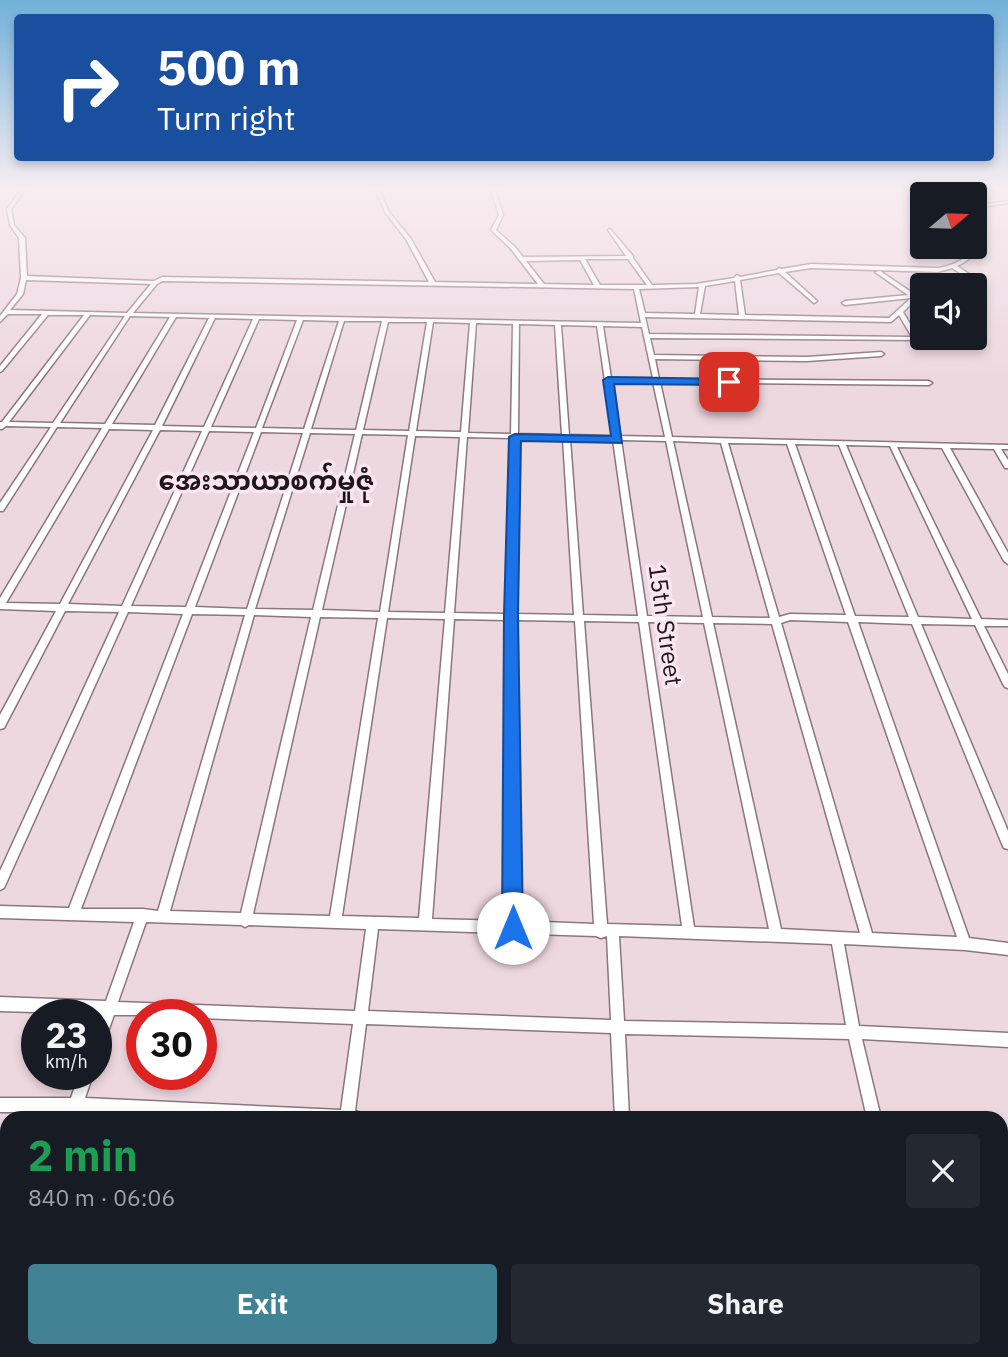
<!DOCTYPE html>
<meta charset="utf-8">
<style>
:root{--surface:#171b24;--page:#242831;--text:#f1f3f6;--muted:#9ea1a6;--accent:#418295}
body{margin:0;font-family:"IBM Plex Sans","Noto Sans Myanmar",sans-serif;background:var(--page);color:var(--text);height:100vh;display:flex;flex-direction:column;font-size:26px;white-space:nowrap}
*{box-sizing:border-box;margin:0}
p{font-size:23px;color:var(--muted)}
.icon{flex:none;width:38px;height:38px;fill:none;stroke:currentColor;stroke-width:2;stroke-linecap:round;stroke-linejoin:round}
.map{position:relative;flex:1;overflow:hidden}
.side{position:absolute;left:0px;top:1111px;width:1008px;height:247px;display:flex;flex-direction:column;background:var(--surface);border-radius:21px 21px 0 0;box-shadow:0 4px 10px #0003}
.side>*{flex:none}
.guide{position:absolute;left:14px;top:14px;width:980px;height:147px;border-radius:7px;box-shadow:0 4px 10px #0003;background:#1a4fa0;color:#fff;overflow:hidden}
.needle{width:46px;rotate:71deg}
.buttons{position:absolute;left:910px;top:182px;display:grid;gap:14px}
.buttons a{display:grid;place-items:center;width:77px;height:77px;border-radius:7px;background:var(--surface);box-shadow:0 4px 10px #0003;font-size:35px}
.speed{position:absolute;left:21px;top:999px;display:flex;gap:14px;font-size:35px;font-weight:700;text-align:center}
.speed>*{display:grid;place-content:center;width:91px;height:91px;border-radius:50%;background:var(--surface);box-shadow:0 4px 10px #0003;line-height:1}
.speed small{font-size:18px;font-weight:400}
.speed .limit{border:10px solid #d22;background:#fff;color:#111}
.pin{position:absolute;display:grid;place-items:center;width:60px;height:60px;color:#fff;margin:-30px;border-radius:14px;box-shadow:0 4px 10px #0006}
.me{position:absolute;width:77px;margin:-38px;rotate:0deg;stroke-linejoin:round;filter:drop-shadow(0 0 5px #0008)}
.turn{display:flex;align-items:center;gap:24px;height:147px;padding:0 28px;font-size:32px}
.turn .icon{width:91px;height:91px;stroke-width:2.5}
.turn b{display:block;font-size:49px;line-height:60px}
.round{display:grid;place-items:center;flex:none;width:74px;height:74px;border-radius:7px;background:var(--page)}
.headline{display:flex;align-items:center;justify-content:space-between;height:119px;padding:0 28px}
h1{font-size:42px;font-weight:800;line-height:52px;color:#1e9e55}
.button{display:flex;gap:14px;margin-top:auto;padding:14px 28px}
.button a{flex:1;height:80px;border-radius:7px;background:var(--accent);color:#fff;font-size:28px;font-weight:800;line-height:80px;text-align:center}
.button a+a{background:var(--page);color:var(--text)}
.map>svg:first-child{display:block}
.lines{fill:none;stroke-linecap:round;stroke-linejoin:round}
.minor-casing{stroke:#8a767e;stroke-width:3}
.minor{fill:#fff;fill-rule:evenodd}
.route{fill:#1a73e8;stroke:#114b97;stroke-width:2}
.labels{text-anchor:middle;stroke-width:7;stroke-linejoin:round;paint-order:stroke}
.street-label{font-size:24px;fill:#1f181b;stroke:#fbe5ee}
.far-district-label{font-size:26px;font-weight:bold;fill:#1f181b;stroke:#fbe5ee}
</style>
<div class="map">
<svg width="1008" height="1357" viewBox="0 0 1008 1357">
<rect width="100%" height="100%" fill="#eed8e0"/>
<g class="lines">
<!-- minor casing -->
<g class="minor-casing">
<path id="minor" d="M23,187H27L11,209L14,225L25,238L27,276L154,281L162,277L429,282L406,239L385,212L374,187H378L389,212L411,239L435,282L538,284L511,249L491,230L499,215L490,187H494L503,215L496,230L515,247L523,257L626,256L608,230L610,229L633,256V258L652,285L696,284L734,278L737,275L740,277L777,270L779,268L782,269L811,264L938,268C956,265 972,257 978,239L975,234V230H977L984,239C978,253 970,260 957,266L981,282L972,285H963L973,281L952,268L938,272L811,268L785,272L816,300L817,301L814,303L779,273L740,280L745,315L889,318L911,298L845,305L842,303L845,301L908,295L875,272L880,271L914,294L922,293V297H918L903,312L919,339L918,340L650,338L654,355L807,357L881,352L884,354L881,356L807,361L655,359L659,379L929,381L932,383L929,385L660,382L672,437L1008,445V449H1001L1008,460V468H1005L994,449L950,448L1008,553V564L1004,561L942,448L897,447L981,619L1008,620V626H984L1008,674V688L1005,687L1003,684L975,625L921,624L1008,831V849L1004,848L1002,844L912,624L858,622L969,938L1008,943V955L965,950L844,944L859,1026L1008,1033V1047L862,1039L881,1118H867L849,1039L625,1034L629,1118H615L611,1033L366,1024L355,1111L361,1113L363,1118H209L80,1112L78,1118H64L66,1112H0V1098H71L79,1074H93L85,1098L341,1110L353,1024L201,1018V1015H114L101,1051L96,1053V1027L101,1014L0,1011V997L106,1001L134,922L0,918V906L69,908L183,614L128,612L4,888L0,890V871L119,612L65,611L4,728L0,729V715L56,611L0,609V598L102,428L57,427L3,511H0V503L51,427L6,426L2,429H0V422H2L84,315H48L2,371L0,372V366L42,314H8L0,322V316L17,294L21,278L19,238L10,225L7,209ZM585,259H628L647,285H600ZM580,260L594,285L544,284L526,261ZM26,280L151,284L127,313L10,310L23,294ZM163,281L634,289L641,323L133,313L157,284ZM735,281L739,315L700,314L705,286ZM699,287L695,314L645,313L639,289ZM90,315L125,316L53,423L9,422ZM899,315L912,337L649,334L645,317L891,322ZM130,316L170,317L105,424L60,423ZM176,317L209,318L155,425L112,424ZM215,318L253,319L204,427L162,426ZM259,319L297,320L256,428L211,427ZM303,320L339,321L304,429L262,428ZM344,321H382L356,430L311,429ZM388,322H427L409,431L363,430ZM433,322L470,323L461,432L416,431ZM476,323L513,324L511,434L468,433ZM519,324L555,325L562,435L518,434ZM561,325L597,326L613,436L569,435ZM603,326L642,327L653,378H611ZM612,382H653L665,437L620,436ZM109,429L153,430L60,604L6,603ZM160,430L202,431L122,606L68,604ZM209,431L254,432L186,607L131,606ZM261,432L303,433L247,609L195,607ZM310,433L355,434L313,610L255,609ZM362,434L408,435L380,612L322,610ZM415,436L460,437L445,613L388,612ZM467,437L510,438L507,614L454,613ZM518,438L563,439L574,615L515,614ZM570,439L613,440L638,616L583,615ZM621,440L666,441L703,617L647,616ZM673,441L721,443L770,618L712,617ZM728,443L787,444L846,615L790,614L779,617ZM795,444L839,445L909,617L855,616ZM846,445L890,446L972,619L918,617ZM192,614L245,615L158,911L143,909H81ZM254,615L311,617L241,913L170,911ZM320,617L378,618L330,916L253,914ZM387,618L445,619L419,918L342,916ZM454,619L507,620V921L432,919ZM516,620L575,621L594,924L519,921ZM790,620L848,622L957,937L872,933L781,623ZM584,621L639,622L682,926L607,924ZM648,622L704,623L769,929L694,927ZM713,623L772,624L860,933L781,929ZM146,922L241,925L245,927L249,925L366,929L355,1011L118,1002ZM378,929L596,936L601,938L607,936L611,1020L368,1011ZM619,936L832,944L846,1025L624,1021Z
M1008,201V203L975,208V206Z
M1001,1138H1008V1152H1001Z
M0,1222H7V1238H0Z
M1001,1260H1008V1276H1001Z
M7,1295V1326L6,1329L0,1331V1300L1,1297Z
M306,1351H322L321,1357H305Z
M625,1351H641L642,1357H626Z"/>
</g>
<!-- minor -->
<use href="#minor" class="minor"/>
</g>
<!-- sky -->
<linearGradient id="sky" x2="0" y2="1"><stop stop-color="#71b1da"/><stop offset="0.5" stop-color="#f7edf1"/><stop offset="1" stop-color="#f7edf1" stop-opacity="0"/></linearGradient>
<rect width="1008" height="377" fill="url(#sky)"/>
<!-- route -->
<path class="route" d="M608,377L729,379L735,382L729,385L614,384L622,443L521,441L518,615L523,928L520,935L513,938L505,935L502,928L504,615L509,437L515,434L611,436L603,380Z"/>
<g class="labels">
<!-- street labels -->
<g class="street-label">
<text transform="translate(665 625) rotate(82)" y="8">15th Street</text>
</g>
<!-- far-district labels -->
<g class="far-district-label">
<text x="266" y="490">အေးသာယာစက်မှုဇုံ</text>
</g>
</g>
</svg>
<div class="buttons">
<a><svg class="needle" viewBox="-14 -14 28 28"><path d="M0-13l5 13h-10z" fill="#e53935"/><path d="M0 13l5-13h-10z" fill="#9ea1a6"/></svg></a>
<a><svg class="icon" aria-label="sound" viewBox="0 0 24 24"><path d="M4 9h4l5-4v14l-5-4H4zM17 9q2 3 0 6"/></svg></a>
</div>
<div class="speed"><div>23<small>km/h</small></div><div class="limit">30</div></div>
<div class="pin" style="left:729px;top:382px;background:#d93025"><svg class="icon" aria-label="arrive" viewBox="0 0 24 24"><path d="M6 21V4h12l-3 4 3 4H6"/></svg></div>
<svg class="me" style="left:513px;top:928px" viewBox="-20 -20 40 40"><circle r="19" fill="#fff"/><path d="M0-13L10 11 0 6-10 11z" fill="#1a73e8"/></svg>
<div class="guide">
<div class="turn"><svg class="icon" aria-label="right" viewBox="0 0 24 24"><path d="M7 20v-9h11M14 6l5 5-5 5"/></svg><div><b>500 m</b>Turn right</div></div>
</div>
<section class="side">
<div class="headline"><div><h1>2 min</h1><p>840 m · 06:06</p></div><a class="round"><svg class="icon" aria-label="close" viewBox="0 0 24 24"><path d="M6 6l12 12M18 6L6 18"/></svg></a></div>
<div class="button"><a>Exit</a><a>Share</a></div>
</section>
</div>
